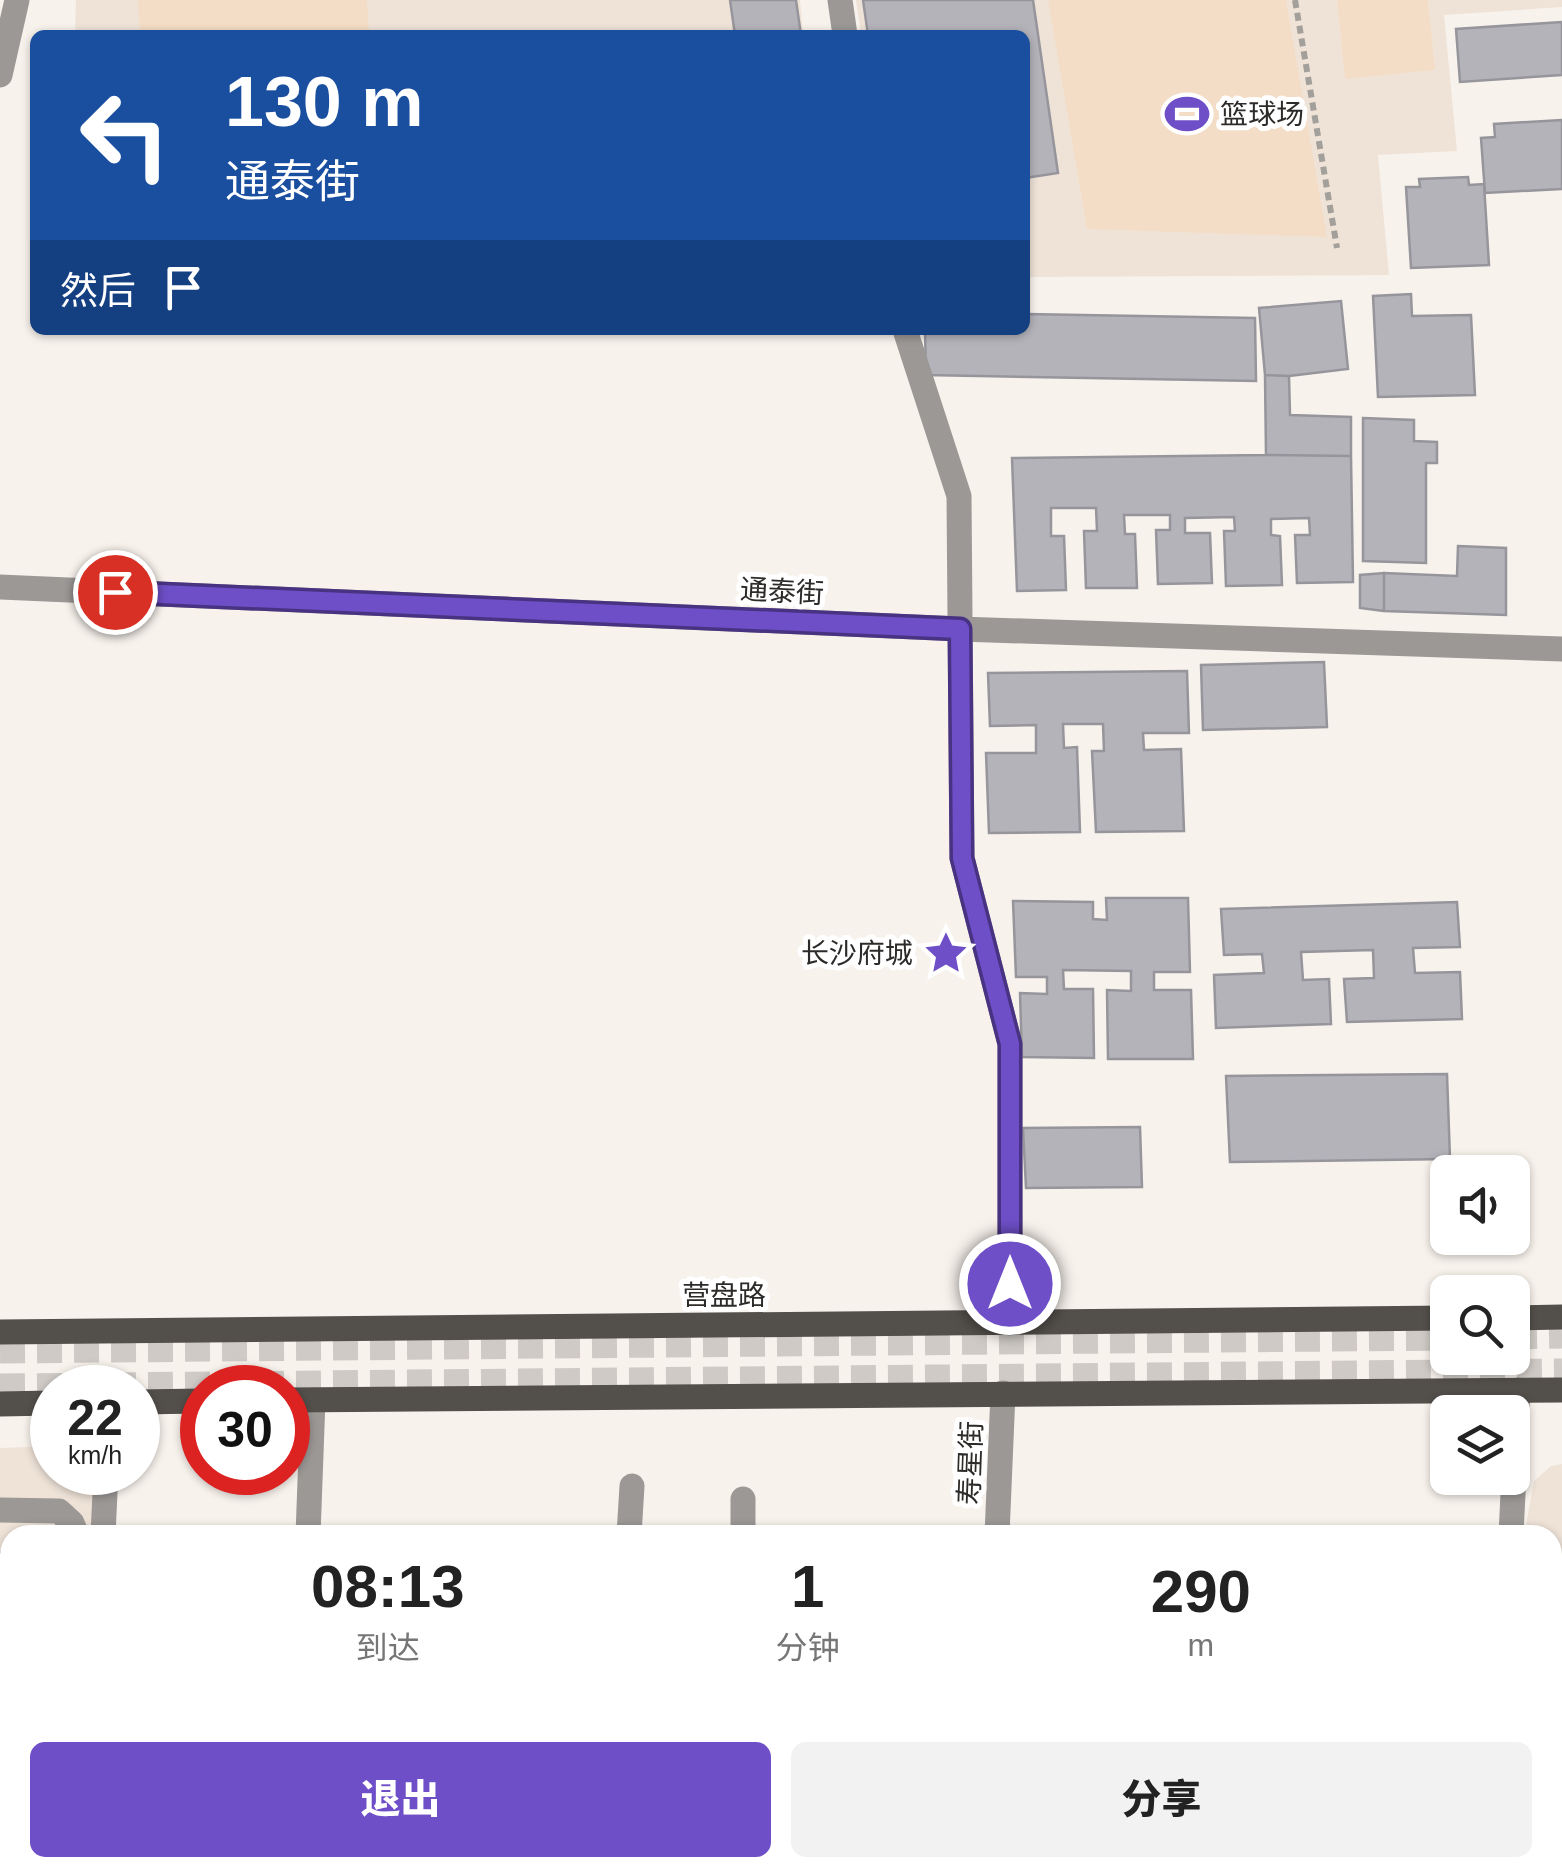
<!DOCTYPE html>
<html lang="zh">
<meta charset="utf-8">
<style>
:root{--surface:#fff;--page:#f2f2f2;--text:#222;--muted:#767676;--accent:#6f4fc8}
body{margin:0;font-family:Arial,"Noto Sans SC",sans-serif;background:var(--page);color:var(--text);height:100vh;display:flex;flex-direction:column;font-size:38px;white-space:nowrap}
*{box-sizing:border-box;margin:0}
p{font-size:32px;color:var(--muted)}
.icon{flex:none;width:55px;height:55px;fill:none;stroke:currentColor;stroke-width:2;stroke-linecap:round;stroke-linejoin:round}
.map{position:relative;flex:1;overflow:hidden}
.sheet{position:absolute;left:0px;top:1525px;width:1562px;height:352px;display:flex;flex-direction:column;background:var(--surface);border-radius:30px 30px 0 0;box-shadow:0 2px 8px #0004}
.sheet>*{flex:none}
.banner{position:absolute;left:30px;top:30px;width:1000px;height:305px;border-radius:15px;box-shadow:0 2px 8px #0004;background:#1a4fa0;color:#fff;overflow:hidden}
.controls{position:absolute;left:1430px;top:1155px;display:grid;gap:20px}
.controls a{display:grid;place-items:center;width:100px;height:100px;border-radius:15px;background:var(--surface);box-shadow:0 2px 8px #0004;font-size:50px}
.speed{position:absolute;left:30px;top:1365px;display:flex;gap:20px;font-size:50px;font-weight:700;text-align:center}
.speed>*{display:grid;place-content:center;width:130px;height:130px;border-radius:50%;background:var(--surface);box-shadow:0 2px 8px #0004;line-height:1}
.speed small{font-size:25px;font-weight:400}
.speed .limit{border:15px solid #d22;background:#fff;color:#111}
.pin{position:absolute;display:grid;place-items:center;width:85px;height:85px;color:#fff;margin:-42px;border:5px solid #fff;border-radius:50%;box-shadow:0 2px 10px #0007}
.me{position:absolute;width:110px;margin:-55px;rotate:0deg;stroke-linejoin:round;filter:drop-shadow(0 0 8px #0008)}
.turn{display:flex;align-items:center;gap:35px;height:210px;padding:0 30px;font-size:45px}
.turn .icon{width:130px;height:130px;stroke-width:2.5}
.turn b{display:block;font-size:70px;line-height:85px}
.then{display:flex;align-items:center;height:95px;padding:0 30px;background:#0003;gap:20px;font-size:38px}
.eta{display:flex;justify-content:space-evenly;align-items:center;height:170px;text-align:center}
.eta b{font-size:60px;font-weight:800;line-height:70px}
.cta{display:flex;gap:20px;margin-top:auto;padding:20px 30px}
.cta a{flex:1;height:115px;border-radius:15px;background:var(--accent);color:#fff;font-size:40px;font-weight:800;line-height:115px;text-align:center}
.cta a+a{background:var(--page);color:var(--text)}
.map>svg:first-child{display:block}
.built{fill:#efe3d8}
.green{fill:#f4ddc6}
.building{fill:#b4b3ba;stroke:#96959c;stroke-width:2.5}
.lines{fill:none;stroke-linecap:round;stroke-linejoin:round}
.major-tunnel{stroke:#cfcac5;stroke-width:25;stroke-dasharray:25 12;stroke-linecap:butt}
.path{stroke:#a39f9a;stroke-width:6;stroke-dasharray:8 5;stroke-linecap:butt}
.minor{stroke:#9b9896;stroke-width:25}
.major{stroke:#534f4b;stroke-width:25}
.route-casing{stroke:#483382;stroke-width:25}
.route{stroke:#6f4fc8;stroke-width:18}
.labels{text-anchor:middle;stroke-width:10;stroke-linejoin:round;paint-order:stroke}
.poi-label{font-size:28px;fill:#2d2b29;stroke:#fff;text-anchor:start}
.street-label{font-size:28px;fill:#2d2b29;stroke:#fff}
</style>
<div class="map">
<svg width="1562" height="1876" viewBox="0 0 1562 1876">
<rect width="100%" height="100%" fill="#f8f2ec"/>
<!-- built -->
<path class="built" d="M76,0H800L803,35H75Z
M856,0H1562V7L1444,15L1457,151L1378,155L1389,275L1025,277V35H861Z
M52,1446V1472L96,1473L92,1535H10V1693L0,1692V1448Z
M1562,1464V1876H1348L1353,1868H1552V1535H1524L1534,1481L1551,1466Z"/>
<!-- green -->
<path class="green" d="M138,0H367L369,35H140Z
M1048,0H1286L1327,237L1087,229Z
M1337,0H1428L1435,70L1345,79Z"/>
<!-- building -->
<path class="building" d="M730,0H796L801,35H735Z
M863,0H1033L1058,173L1025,178V35H868Z
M1562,22V75L1460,82L1456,29Z
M1562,120V189L1485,193L1481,138L1495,137L1494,124Z
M1468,177L1469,185L1484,184L1489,265L1411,268L1406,187H1420L1419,179Z
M1411,294L1412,316L1471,315L1475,395L1378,397L1373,296Z
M1341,301L1348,369L1289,376L1265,375L1259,308Z
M1025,314L1255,318L1256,381L926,375L925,330H1025Z
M1265,375L1289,376L1290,415L1351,417V456L1266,455Z
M1363,418L1414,420V441L1437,442V463H1426V563L1363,561Z
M1266,455L1351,456L1353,582L1297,583L1295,535H1310L1309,518L1271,519V535L1280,536L1282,585L1226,586L1224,531H1235L1234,517L1185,518V533H1210L1212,583L1158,584L1156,530H1170V515H1124L1125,534H1135L1137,588H1086L1084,531H1097L1096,508H1051V536H1064L1066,590L1017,591L1012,458Z
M1458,546L1506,548V615L1384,611V573L1457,576Z
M1384,573V611L1360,608V575Z
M1324,662L1327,727L1203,730L1201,665Z
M1187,671L1189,733H1143L1144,750L1181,749L1184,831L1096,832L1092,751H1104L1103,724H1063L1064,748L1077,747L1080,832L989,833L986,753H1036V725L990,726L988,673Z
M1106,898H1188L1190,972H1154V990H1191L1193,1059H1108L1107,990L1131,991V971L1063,970L1064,989H1093L1094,1058L1022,1057L1020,993L1047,994V977H1016L1013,901L1093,902V919L1107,920Z
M1457,902L1460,947L1413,948L1415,973L1460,972L1462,1019L1347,1022L1344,979L1374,978L1373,950L1301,952L1303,980L1329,979L1331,1024L1216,1028L1214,975L1264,973L1262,954L1224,955L1221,909Z
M1447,1074L1450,1159L1230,1162L1226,1076Z
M1140,1127L1142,1187L1026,1188L1023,1128Z
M0,1552H10V1639L0,1638Z
M1552,1631L1562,1632L1555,1689L1562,1690V1783L1552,1843Z
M1552,1631L1562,1632L1555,1689L1562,1690V1783L1552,1843Z
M0,1734L10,1735V1804L0,1803Z
M103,1868H179L178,1876H103Z
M216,1868H303V1876H215Z
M1381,1868H1549L1547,1876H1382Z
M1381,1868H1549L1547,1876H1382Z"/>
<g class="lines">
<!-- major-tunnel -->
<path class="major-tunnel" d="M1512,1337L1562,1336
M0,1351L1448,1338
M0,1386L1562,1371"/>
<!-- path -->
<path class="path" d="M1295,0L1337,248"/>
<!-- minor -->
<path class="minor" d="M840,0L845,35
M0,75L17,0
M905,330L959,496L962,858L1010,1044V1323
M0,587L960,629L1562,649
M0,1510L59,1511L72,1523L77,1535
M103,1535L106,1472
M308,1535L313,1400
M629,1535L632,1486
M743,1535V1499
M997,1535L1003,1393
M1511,1535L1518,1390
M0,1675H10
M0,1700L10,1701
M91,1876V1868
M198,1876V1868
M320,1876V1868
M986,1876L987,1868
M1320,1876L1325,1868"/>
<!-- major -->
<path class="major" d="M1512,1318L1562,1317
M0,1332L1448,1318
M288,1400L1562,1390
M138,1402L202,1401
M0,1404L52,1403"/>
</g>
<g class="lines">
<!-- route casing -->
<g class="route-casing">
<path id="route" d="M115,592L960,629L962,858L1010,1044V1284"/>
</g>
<!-- route -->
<use href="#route" class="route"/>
</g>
<!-- icons -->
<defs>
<g id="stadium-bare" transform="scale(3.45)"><path d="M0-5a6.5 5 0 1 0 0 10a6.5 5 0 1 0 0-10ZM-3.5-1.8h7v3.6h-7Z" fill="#6f4fc8" stroke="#fff" stroke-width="2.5" paint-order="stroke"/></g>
<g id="sight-bare" transform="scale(3.45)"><path d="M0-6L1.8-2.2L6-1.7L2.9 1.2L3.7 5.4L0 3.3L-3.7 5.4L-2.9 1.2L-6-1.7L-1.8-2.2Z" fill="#6f4fc8" stroke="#fff" stroke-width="2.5" paint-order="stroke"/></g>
</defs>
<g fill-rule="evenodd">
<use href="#stadium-bare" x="1187" y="114"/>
<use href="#sight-bare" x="946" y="953"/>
</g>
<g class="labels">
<!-- poi labels -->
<g class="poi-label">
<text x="1220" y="124">篮球场</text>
<text x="913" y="963" text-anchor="end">长沙府城</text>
</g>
<!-- street labels -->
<g class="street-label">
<text transform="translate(782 591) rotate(3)" y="10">通泰街</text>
<text x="724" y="1305">营盘路</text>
<text transform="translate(970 1463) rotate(-88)" y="10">寿星街</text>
</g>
</g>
</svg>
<div class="controls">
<a><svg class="icon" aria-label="sound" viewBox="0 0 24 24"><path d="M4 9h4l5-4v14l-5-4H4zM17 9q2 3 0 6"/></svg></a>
<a><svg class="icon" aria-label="search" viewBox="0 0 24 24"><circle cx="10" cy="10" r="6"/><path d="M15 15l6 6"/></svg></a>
<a><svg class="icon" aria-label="layers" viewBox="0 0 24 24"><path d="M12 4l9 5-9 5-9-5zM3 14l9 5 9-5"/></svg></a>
</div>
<div class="speed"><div>22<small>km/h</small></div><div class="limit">30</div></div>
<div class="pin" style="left:115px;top:592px;background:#d93025"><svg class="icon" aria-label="arrive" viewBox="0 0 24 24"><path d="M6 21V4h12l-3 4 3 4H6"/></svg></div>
<svg class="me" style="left:1010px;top:1284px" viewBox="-20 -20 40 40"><circle r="17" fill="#6f4fc8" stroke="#fff" stroke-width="3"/><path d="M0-11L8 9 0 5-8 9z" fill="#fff"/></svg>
<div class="banner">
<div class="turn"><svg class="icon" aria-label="left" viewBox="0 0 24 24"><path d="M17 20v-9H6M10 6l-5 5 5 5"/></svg><div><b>130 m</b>通泰街</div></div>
<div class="then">然后<svg class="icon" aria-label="arrive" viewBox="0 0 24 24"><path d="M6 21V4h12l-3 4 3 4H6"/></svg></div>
</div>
<section class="sheet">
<div class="eta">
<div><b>08:13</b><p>到达</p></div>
<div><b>1</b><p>分钟</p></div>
<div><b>290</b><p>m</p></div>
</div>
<div class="cta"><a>退出</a><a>分享</a></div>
</section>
</div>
